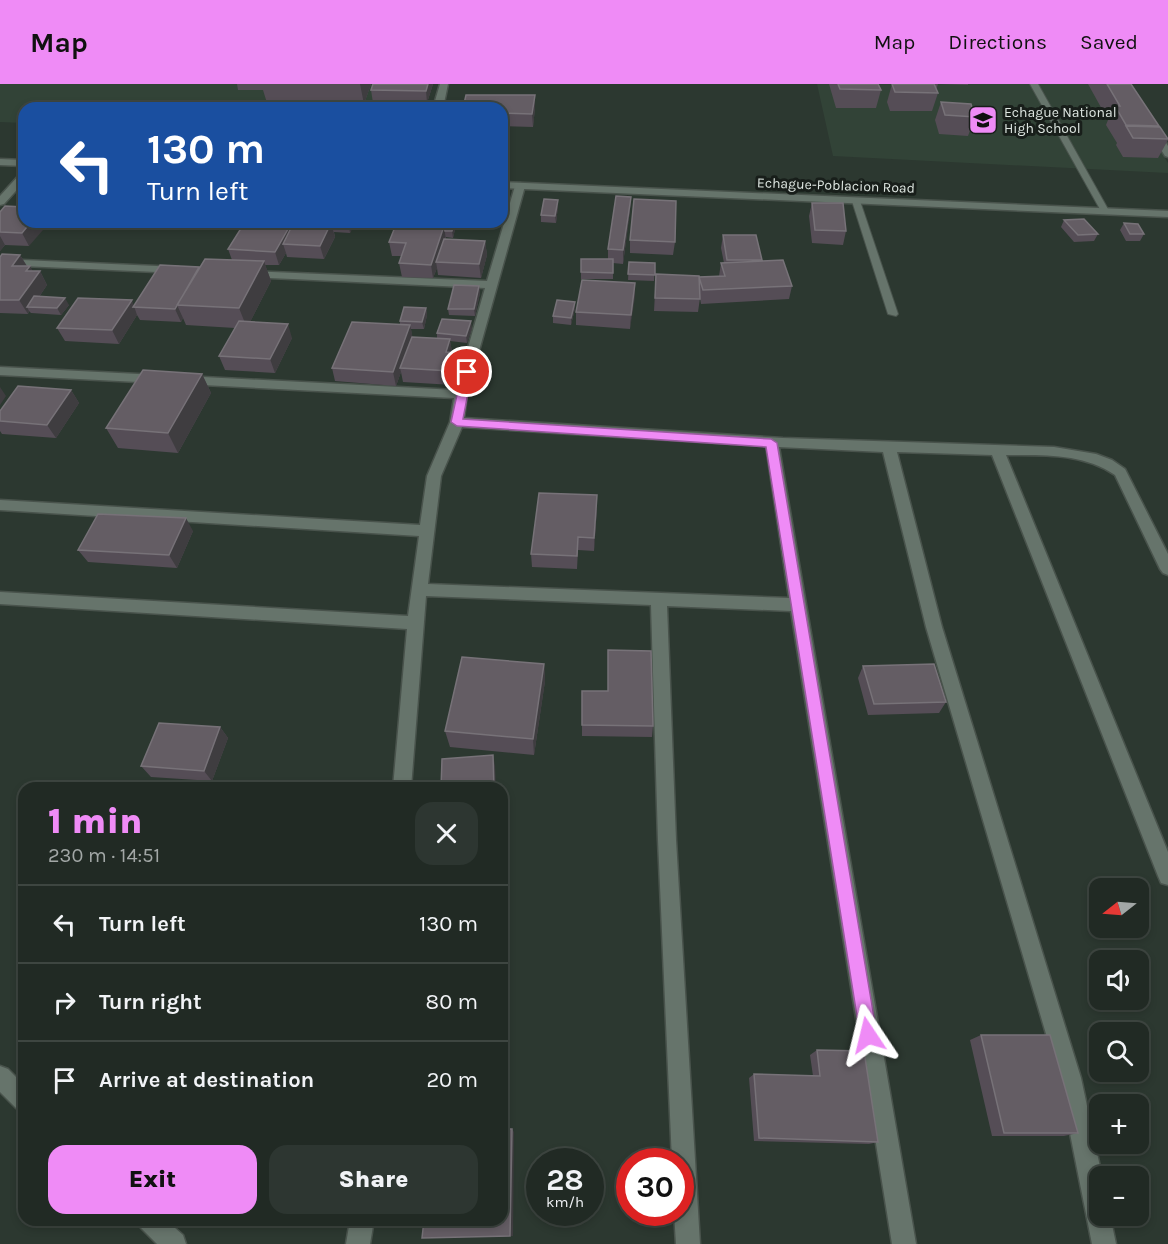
<!DOCTYPE html>
<meta charset="utf-8">
<style>
:root{--surface:#212a24;--page:#2d3631;--text:#f1f3f6;--muted:#a2a7a6;--line:#3e4641;--accent:#ef8bf6}
body{margin:0;font-family:Karla,sans-serif;background:var(--page);color:var(--text);height:100vh;display:flex;flex-direction:column;font-size:22px;white-space:nowrap}
*{box-sizing:border-box;margin:0}
p{font-size:20px;color:var(--muted)}
.icon{flex:none;width:33px;height:33px;fill:none;stroke:currentColor;stroke-width:2;stroke-linecap:round;stroke-linejoin:round}
.map{position:relative;flex:1;overflow:hidden}
.details{position:absolute;left:18px;top:698px;width:490px;height:444px;display:flex;flex-direction:column;background:var(--surface);border-radius:18px;box-shadow:0 3px 9px #0003,0 0 0 2px var(--line)}
.details>*{flex:none}
.guide{position:absolute;left:18px;top:18px;width:490px;height:126px;border-radius:18px;box-shadow:0 3px 9px #0003,0 0 0 2px var(--line);background:#1a4fa0;color:#fff;overflow:hidden}
.needle{width:39px;rotate:253deg}
.controls{position:absolute;left:1089px;top:794px;display:grid;gap:12px}
.controls a{display:grid;place-items:center;width:60px;height:60px;border-radius:12px;background:var(--surface);box-shadow:0 3px 9px #0003,0 0 0 2px var(--line);font-size:30px}
.speed{position:absolute;left:526px;top:1064px;display:flex;gap:12px;font-size:30px;font-weight:700;text-align:center}
.speed>*{display:grid;place-content:center;width:78px;height:78px;border-radius:50%;background:var(--surface);box-shadow:0 3px 9px #0003,0 0 0 2px var(--line);line-height:1}
.speed small{font-size:15px;font-weight:400}
.speed .limit{border:9px solid #d22;background:#fff;color:#111}
.pin{position:absolute;display:grid;place-items:center;width:51px;height:51px;color:#fff;margin:-26px;border:3px solid #fff;border-radius:50%;box-shadow:0 2px 6px #0007}
.me{position:absolute;width:66px;margin:-33px;rotate:350deg;stroke-linejoin:round;filter:drop-shadow(0 0 4px #0008)}
.turn{display:flex;align-items:center;gap:21px;height:126px;padding:0 30px;font-size:27px}
.turn .icon{width:78px;height:78px;stroke-width:2.5}
.turn b{display:block;font-size:42px;line-height:51px}
.round{display:grid;place-items:center;flex:none;width:63px;height:63px;border-radius:18px;background:var(--page)}
.headline{display:flex;align-items:center;justify-content:space-between;height:102px;padding:0 30px}
h1{font-size:36px;font-weight:800;line-height:45px;color:var(--accent)}
.cta{display:flex;gap:12px;margin-top:auto;padding:12px 30px}
.cta a{flex:1;height:69px;border-radius:18px;background:var(--accent);color:#111;font-size:24px;font-weight:800;line-height:69px;text-align:center}
.cta a+a{background:var(--page);color:var(--text)}
ul{padding:0;list-style:none}
li{display:flex;align-items:center;gap:18px;height:78px;padding:0 30px;border-top:2px solid var(--line)}
li div{flex:1}
li b{display:block;font-size:22px}
li em{font-style:normal}
header{display:flex;align-items:center;gap:36px;box-sizing:border-box;height:84px;padding:0 30px;background:var(--accent);color:#111}
header strong{font-size:28px}
nav{display:flex;gap:33px;margin-inline-start:auto;font-size:21px}
.map>svg:first-child{display:block}
.built{fill:#324337}
.lines{fill:none;stroke-linecap:round;stroke-linejoin:round}
.service-casing{stroke:#49534c;stroke-width:2}
.minor-casing{stroke:#49534c;stroke-width:3}
.secondary-casing{stroke:#49534c;stroke-width:3}
.service{fill:#66746b;fill-rule:evenodd}
.minor{fill:#66746b;fill-rule:evenodd}
.secondary{fill:#66746b;fill-rule:evenodd}
.wall{fill:#554d56}
.shaded-wall{fill:#3f3d40}
.building{fill:#645d64;stroke:#777278;stroke-width:1.5}
.route{fill:#ef8bf6;stroke:#9b5aa0;stroke-width:1.5}
.labels{text-anchor:middle;stroke-width:6;stroke-linejoin:round;paint-order:stroke}
.far-poi-label{font-size:14px;fill:#dee6e1;stroke:#181e1a;text-anchor:start}
.far-street-label{font-size:14px;fill:#dee6e1;stroke:#181e1a}
</style>
<header>
<strong>Map</strong>
<nav><a>Map</a><a>Directions</a><a>Saved</a></nav>
</header>
<div class="map">
<svg width="1168" height="1160" viewBox="0 0 1168 1160">
<rect width="100%" height="100%" fill="#2c3830"/>
<!-- built -->
<path class="built" d="M0,0H429L422,24H24V39L0,38Z
M817,0H1119L1168,79V89L833,72Z"/>
<g class="lines">
<!-- service casing -->
<g class="service-casing">
<path id="service" d="M1030,0H1038L1109,127L1108,129L1101,127Z
M856,114L860,117L898,230L896,232L888,230L852,117Z"/>
</g>
<!-- minor casing -->
<g class="minor-casing">
<path id="minor" d="M440,0H448L443,24H433Z
M1150,43L1158,45L1168,62V73L1165,72L1148,45Z
M24,89V98L4,120L0,121V112L20,90Z
M520,99L525,102L467,310L464,334L783,354L1054,363L1096,370L1112,376L1125,385L1168,470V491L1163,489L1160,485L1115,391C1083,369 1043,371 1006,371L1168,768V801L1161,799L1158,792L992,371L897,368L942,543L1081,994L1102,1092H1100V1131H1110L1116,1160H1092L1059,994L926,543L883,368L779,363L916,1160H892L791,527L667,522L676,756L700,1160H676L674,1128H681V1077H672L658,756L651,521L426,512L411,704H393L407,545L0,520V508L408,532L419,452L0,426V416L420,441L427,392L450,338L454,314L184,300L178,296L184,292L456,306L485,204L247,193L241,190L247,187L487,197L515,102ZM462,343L766,362L789,514L428,500L441,392Z
M0,175L179,183L185,186L179,189L0,181Z
M0,283L158,291L164,295L158,299L0,291Z
M0,982L8,985L24,1001V1027L16,1024L0,1008Z
M137,1136H166L183,1151L186,1160H157L141,1144Z
M350,1136H374L370,1160H346Z"/>
</g>
<!-- secondary casing -->
<g class="secondary-casing">
<path id="secondary" d="M0,75L24,76V82L0,81Z
M502,98L1168,127V133L502,104Z"/>
</g>
<!-- service -->
<use href="#service" class="service"/>
<!-- minor -->
<use href="#minor" class="minor"/>
<!-- secondary -->
<use href="#secondary" class="secondary"/>
</g>
<!-- wall -->
<path class="wall" d="M237,0H371L364,20L267,19L263,6H238Z
M433,0L427,19H373L371,6Z
M829,0H878L881,6L876,24H836Z
M892,0H938L936,6L938,9L932,27H890L887,18Z
M940,0H968V1Z
M1088,0H1131L1159,42L1158,43L1168,56L1158,74L1123,73L1116,61L1117,59L1106,41L1108,36Z
M941,18L975,33L968,52L939,50L935,36Z
M502,24H535L533,43L502,42Z
M631,113L630,126L623,180L613,179V195H581V175H608V165Z
M812,119L846,147L843,161L812,159L809,132Z
M558,122L556,139L541,138V131Z
M24,123L29,162L5,161L0,167V128Z
M1064,136L1098,150L1094,157L1074,158L1061,143Z
M203,138H217L214,143L205,142Z
M245,138H355L350,149L334,148L335,153L324,175L287,173L286,169L279,181H265L271,197L250,238L292,254L275,289L225,286L219,272L235,244L186,241L183,234L181,238L140,236L137,231L119,260L65,257L57,244L134,221L200,184L232,176L228,165Z
M423,138H456V141L453,154L446,153V155L485,157L487,171L481,194L438,191L437,184L433,194L402,193L399,179L402,172H392L389,158L423,139L424,141L434,142L435,138Z
M1124,139L1144,150L1140,157H1126L1120,146Z
M723,151L762,176V177L792,202L789,215L701,220L700,214L698,228L654,227L656,190L699,193L719,192L721,179H724L721,164Z
M630,156L675,158L673,171L630,169Z
M20,171L27,182H30L32,187H40L47,201L39,213L69,221L61,231L31,229L29,227L28,230L0,229V173Z
M629,178L655,179L654,197L628,196Z
M635,199L630,245L576,241V228Z
M479,202L480,209L475,232L449,231L448,225Z
M426,224L427,231L424,245H411L412,253L437,255V249L472,244L467,259L450,257L452,268L457,269L459,282L453,301L403,298L401,288L396,302L335,297L332,284L400,241V237Z
M575,224L571,241L553,239V232Z
M202,290L211,309L178,369L118,364L106,344Z
M71,306L79,319L56,354L2,350L0,347V327Z
M597,424L594,467L578,466L577,485L532,483L531,470Z
M193,447L177,484L88,478L78,466Z
M608,566L653,642L652,653L582,652V607H608Z
M544,580L545,597L534,671L450,663L445,647Z
M863,582L946,618L939,629L868,631L858,594Z
M220,643L228,654L212,697L151,693L141,682Z
M981,951L1078,1049L1064,1052H992L970,956Z
M817,966L878,1058L869,1060L754,1057L749,994L754,990L813,992L810,971Z"/>
<!-- shaded-wall -->
<path class="shaded-wall" d="M360,0H371L364,20Z
M428,0H433L427,19L426,7Z
M535,11V24L533,43L532,30Z
M504,56L505,62L502,69V61Z
M631,113L630,126L623,180V166Z
M558,116V122L556,139L555,132Z
M31,138H50L29,162L22,149Z
M212,138H217L214,143Z
M292,138H297L283,160L286,169L279,181L275,168Z
M348,138H355L350,149Z
M454,138H456V141L453,154L452,147Z
M331,139L335,153L324,175L320,162Z
M444,142L446,156L436,178L437,184L433,194L431,181Z
M0,152L5,161L0,167Z
M485,157L487,171L481,194L479,180Z
M20,171L28,184L30,182L36,193L40,187L47,201L32,223H27L29,227L28,230L19,216L12,182Z
M264,177L271,197L247,244L239,224Z
M199,183L177,221L183,234L181,238L175,225Z
M635,199V213L630,245L631,231Z
M479,202L480,209L475,232L474,225Z
M65,214L69,221L61,231L57,224Z
M132,216L137,231L119,260L112,246Z
M575,218V224L571,241V234Z
M426,224L427,231L424,245L422,238Z
M471,237L472,244L467,259L466,252Z
M288,240L292,254L275,289L270,275Z
M410,241L413,255L400,284L401,288L396,302L393,288Z
M450,255L452,269L446,268Z
M457,269L459,282L453,301L451,287Z
M202,290L211,309L178,369L168,349Z
M0,303L6,312L0,321Z
M71,306L79,319L56,354L47,341Z
M597,411V424L594,467V454Z
M186,434L193,447L177,484L169,471Z
M544,580L545,597L534,671L533,655Z
M220,643L228,654L212,697L204,687Z
M493,671L495,681L496,704H494Z
M512,1045L514,1048L513,1152H510Z"/>
<!-- building -->
<path class="building" d="M373,0H428L426,7L371,6Z
M838,0H878L881,6L840,5Z
M892,0H934L938,9L895,8Z
M1107,0H1131L1159,42L1126,41L1115,22H1120Z
M466,11H535L532,30L502,29V24H463Z
M941,18L971,20L975,33L945,31Z
M393,21L411,22V24H392Z
M1126,42L1160,43L1168,55L1133,54Z
M616,112L631,113L623,166L608,165Z
M544,115L558,116L555,132L541,131Z
M634,115L676,117L675,158L630,156Z
M812,119H843L846,147L815,146Z
M5,122L24,123V138H31L22,149L0,148V128Z
M1084,135L1098,150L1078,151L1064,136Z
M245,138H292L275,168L228,165Z
M294,138H307L331,139L320,162L283,160Z
M397,138L423,139L422,141L444,142L431,181L399,179L406,159L389,158Z
M435,138H454L452,147H445L444,142H434Z
M1124,139L1138,140L1144,150H1130Z
M723,151H756L762,176H727Z
M444,155L485,157L479,180L436,178Z
M2,170L20,171L12,182H30L26,187H40L19,216H0V173Z
M205,175L264,177L239,224L177,221Z
M581,175H613V189L581,188Z
M783,176L792,202L703,206L699,193L725,192L721,179Z
M629,178L655,179V191L628,190Z
M160,181L199,183L175,225L133,223Z
M656,190L699,192L700,215L655,214Z
M582,196L635,199L631,231L576,228Z
M454,201L479,202L474,225H448Z
M34,212L65,214L57,224L27,223Z
M78,214L132,216L112,246L57,244Z
M557,216L575,218L571,234L553,232Z
M404,223L426,224L422,238L400,237Z
M442,235L471,237L466,252L437,249Z
M239,237L288,240L270,275L219,272Z
M352,238L410,241L393,288L332,284Z
M412,253L450,255L446,268L457,269L451,287L400,284Z
M143,286L202,290L168,349L106,344Z
M18,302L71,306L47,341L0,337V327Z
M539,409L597,411L594,454L578,453L577,472L531,470Z
M98,430L186,434L169,471L78,466Z
M608,566L651,567L653,642L582,641V607H608Z
M462,573L544,580L533,655L445,647Z
M934,580L946,618L874,620L863,582Z
M159,639L220,643L204,687L141,682Z
M493,671L494,704H441L442,675Z
M981,951H1050L1078,1049H1004Z
M817,966L864,967L878,1058L759,1054L754,990L820,992Z
M502,1045H512L510,1152L422,1154L424,1136H502Z"/>
<!-- route -->
<path class="route" d="M467,285L472,288L463,335L771,355L777,359L877,951L875,958L868,960L862,958L860,951L766,363L457,342L451,338L462,288Z"/>
<!-- icons -->
<defs>
<g id="school-square" transform="scale(1.5)"><rect x="-9" y="-9" width="18" height="18" rx="4" fill="#ef8bf6" stroke="#181e1a"/><path d="M0-5L7-2L0 1L-7-2ZM-4 1L0 2.5L4 1V4Q0 6-4 4Z" fill="#111"/></g>
</defs>
<g fill-rule="evenodd">
<use href="#school-square" x="983" y="36"/>
</g>
<g class="labels">
<!-- far-poi labels -->
<g class="far-poi-label">
<text x="1004" y="33">Echague National<tspan x="1004" dy="16">High School</tspan></text>
</g>
<!-- far-street labels -->
<g class="far-street-label">
<text transform="translate(836 101) rotate(2)" y="5">Echague-Poblacion Road</text>
</g>
</g>
</svg>
<div class="controls">
<a><svg class="needle" viewBox="-14 -14 28 28"><path d="M0-13l5 13h-10z" fill="#e53935"/><path d="M0 13l5-13h-10z" fill="#a2a7a6"/></svg></a>
<a><svg class="icon" aria-label="sound" viewBox="0 0 24 24"><path d="M4 9h4l5-4v14l-5-4H4zM17 9q2 3 0 6"/></svg></a>
<a><svg class="icon" aria-label="search" viewBox="0 0 24 24"><circle cx="10" cy="10" r="6"/><path d="M15 15l6 6"/></svg></a>
<a>+</a>
<a>−</a>
</div>
<div class="speed"><div>28<small>km/h</small></div><div class="limit">30</div></div>
<div class="pin" style="left:467px;top:288px;background:#d93025"><svg class="icon" aria-label="arrive" viewBox="0 0 24 24"><path d="M6 21V4h12l-3 4 3 4H6"/></svg></div>
<svg class="me" style="left:868px;top:951px" viewBox="-20 -20 40 40"><path d="M0-17L14 15 0 8-14 15z" fill="#ef8bf6" stroke="#fff" stroke-width="4"/></svg>
<div class="guide">
<div class="turn"><svg class="icon" aria-label="left" viewBox="0 0 24 24"><path d="M17 20v-9H6M10 6l-5 5 5 5"/></svg><div><b>130 m</b>Turn left</div></div>
</div>
<section class="details">
<div class="headline"><div><h1>1 min</h1><p>230 m · 14:51</p></div><a class="round"><svg class="icon" aria-label="close" viewBox="0 0 24 24"><path d="M6 6l12 12M18 6L6 18"/></svg></a></div>
<ul>
<li><svg class="icon" aria-label="left" viewBox="0 0 24 24"><path d="M17 20v-9H6M10 6l-5 5 5 5"/></svg><div><b>Turn left</b></div><em>130 m</em></li>
<li><svg class="icon" aria-label="right" viewBox="0 0 24 24"><path d="M7 20v-9h11M14 6l5 5-5 5"/></svg><div><b>Turn right</b></div><em>80 m</em></li>
<li><svg class="icon" aria-label="arrive" viewBox="0 0 24 24"><path d="M6 21V4h12l-3 4 3 4H6"/></svg><div><b>Arrive at destination</b></div><em>20 m</em></li>
</ul>
<div class="cta"><a>Exit</a><a>Share</a></div>
</section>
</div>
